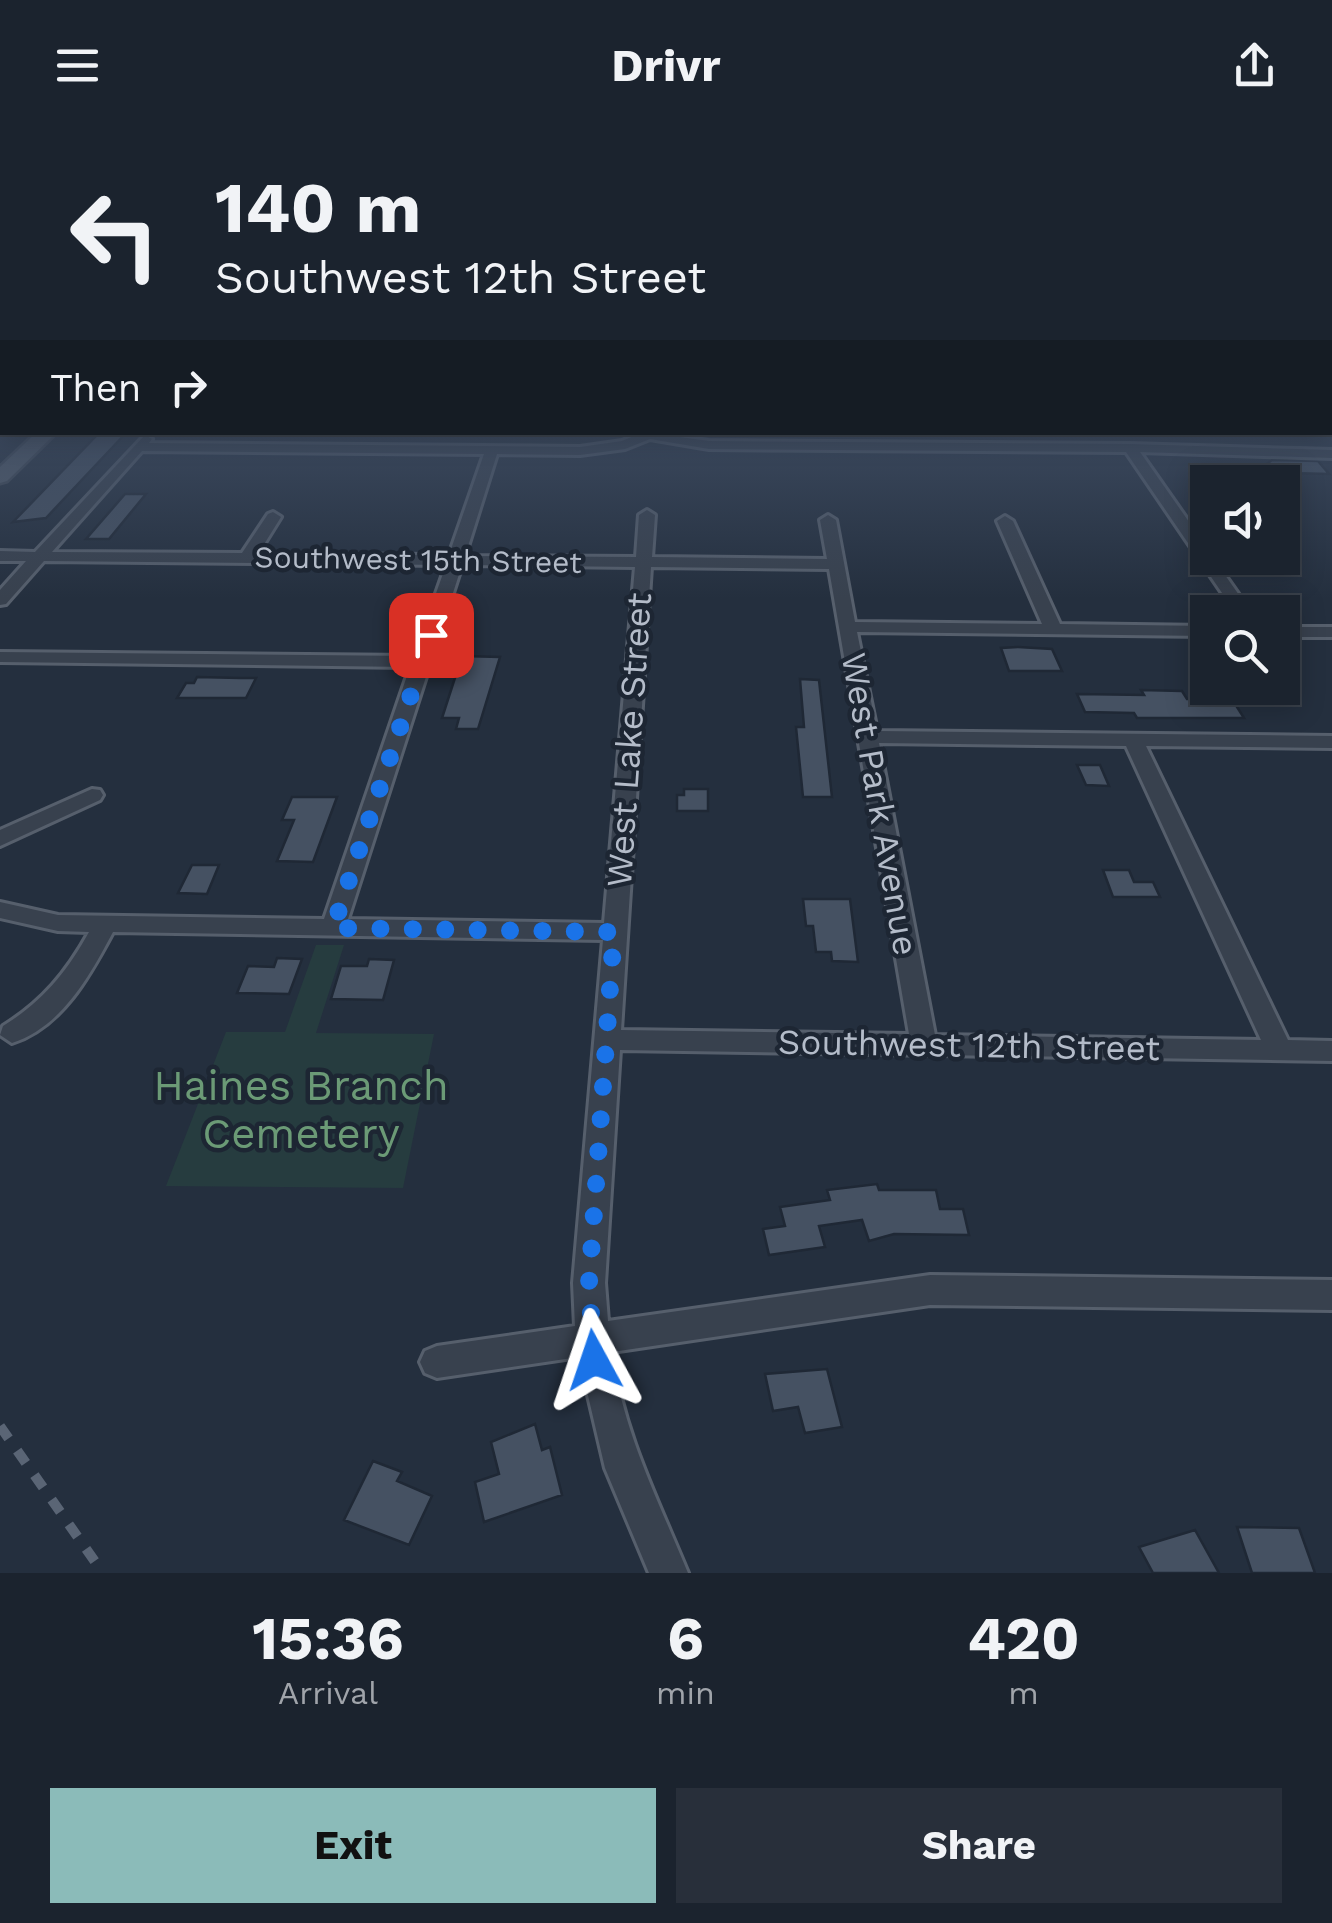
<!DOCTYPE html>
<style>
:root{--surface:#1b232e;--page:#282f3a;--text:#f1f3f6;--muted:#a0a4aa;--line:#39404a;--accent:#8bbbb9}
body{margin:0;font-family:"Work Sans",sans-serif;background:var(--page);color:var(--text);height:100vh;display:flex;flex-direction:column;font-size:38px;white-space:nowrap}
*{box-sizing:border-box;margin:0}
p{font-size:32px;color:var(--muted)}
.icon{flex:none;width:55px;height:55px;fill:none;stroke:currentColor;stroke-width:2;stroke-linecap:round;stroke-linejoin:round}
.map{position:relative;height:1443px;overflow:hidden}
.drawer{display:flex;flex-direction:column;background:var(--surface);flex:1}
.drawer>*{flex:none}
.guide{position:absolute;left:0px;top:0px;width:1332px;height:305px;box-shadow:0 5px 25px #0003,0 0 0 2px var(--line);background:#1b232e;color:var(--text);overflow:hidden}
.tools{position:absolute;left:1190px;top:335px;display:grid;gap:20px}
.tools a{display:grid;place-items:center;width:110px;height:110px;border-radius:0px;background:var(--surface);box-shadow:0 5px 25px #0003,0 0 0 2px var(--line);font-size:50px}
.pin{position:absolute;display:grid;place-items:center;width:85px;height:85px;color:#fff;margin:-42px;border-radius:20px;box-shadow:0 5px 15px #0006}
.me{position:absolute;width:110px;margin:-55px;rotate:355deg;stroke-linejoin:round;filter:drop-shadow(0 0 8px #0008)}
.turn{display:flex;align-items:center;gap:35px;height:210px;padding:0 50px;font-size:45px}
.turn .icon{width:130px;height:130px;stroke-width:2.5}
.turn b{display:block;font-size:70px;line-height:85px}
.then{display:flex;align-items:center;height:95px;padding:0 50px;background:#0003;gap:20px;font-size:38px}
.eta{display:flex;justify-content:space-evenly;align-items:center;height:170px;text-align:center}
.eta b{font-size:60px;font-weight:700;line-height:70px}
.button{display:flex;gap:20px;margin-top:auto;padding:20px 50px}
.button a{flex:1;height:115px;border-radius:0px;background:var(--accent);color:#111;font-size:40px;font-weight:700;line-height:115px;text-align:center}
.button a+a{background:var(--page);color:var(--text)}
header{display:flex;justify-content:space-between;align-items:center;height:130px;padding:0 50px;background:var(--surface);font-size:45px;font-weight:700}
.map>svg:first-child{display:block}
.green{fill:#263c3f}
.building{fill:#455162;stroke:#1f2835;stroke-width:2.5}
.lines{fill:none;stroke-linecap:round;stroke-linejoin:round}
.minor-casing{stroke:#565f6c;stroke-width:6}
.major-casing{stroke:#414a57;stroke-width:5}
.minor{fill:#38414e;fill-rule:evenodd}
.major{fill:#56606e;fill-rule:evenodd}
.rail{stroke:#5a6575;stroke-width:10;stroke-dasharray:15 15;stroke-linecap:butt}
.route{stroke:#1a73e8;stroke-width:18;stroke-dasharray:0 32.4}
.labels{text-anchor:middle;stroke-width:9;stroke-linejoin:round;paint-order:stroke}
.far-street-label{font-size:30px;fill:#b4bcc9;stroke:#1d2633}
.street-label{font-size:35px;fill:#b4bcc9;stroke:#1d2633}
.near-park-label{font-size:42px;fill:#6b9a76;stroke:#1d2633}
</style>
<header><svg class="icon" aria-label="menu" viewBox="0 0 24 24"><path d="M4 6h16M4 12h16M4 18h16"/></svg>Drivr<svg class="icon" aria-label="share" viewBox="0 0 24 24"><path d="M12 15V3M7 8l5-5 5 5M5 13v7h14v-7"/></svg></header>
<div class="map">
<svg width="1332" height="1443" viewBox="0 0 1332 1443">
<rect width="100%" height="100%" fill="#242f3e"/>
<!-- green -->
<path class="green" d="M316,815H344L316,903L434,904L403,1058L166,1056L226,902H285Z"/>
<!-- building -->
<path class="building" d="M99,303L125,304L46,388L13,392Z
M1272,330L1318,331L1329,344L1256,342Z
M125,364H146L109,409H86Z
M1018,517L1052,519L1062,541H1009L1001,518Z
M462,526L500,527L478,599H456L459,588H442Z
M197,547L240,548H256L246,568H177L186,553H194Z
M800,549L819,550L832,667H803L796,597H804Z
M1141,560L1182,561L1187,569H1232L1244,588H1137L1134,583L1085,582L1077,564L1144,565Z
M1077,635H1100L1109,656L1086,655Z
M684,659H708V681H677V665H684Z
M292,667H337L313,732L277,731L294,690H282Z
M192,735H219L207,764L178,763Z
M1103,740H1129L1134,752H1153L1160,767H1113Z
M803,769H850L858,832L832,831L831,822H816L813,796H806Z
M277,828L302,829L289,864L237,863L248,836L274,837Z
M369,829L394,830L383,870L331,869L341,836H367Z
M877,1054L879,1060H936L940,1079H963L969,1105L894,1104L869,1111L862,1090L819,1096L825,1117L769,1125L763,1099L785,1096L780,1077L830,1070L827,1060Z
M827,1239L842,1297L805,1303L798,1277L773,1281L765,1244Z
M535,1294L542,1320L550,1317L562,1365L484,1392L475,1352L499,1344L491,1312Z
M373,1331L402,1342L397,1351L432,1366L409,1415L344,1390Z
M1237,1397L1299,1398L1315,1443H1252Z
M1195,1400L1219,1443H1153L1139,1417Z"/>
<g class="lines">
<!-- minor casing -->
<g class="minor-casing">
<path id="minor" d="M643,302L709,311L1130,314L1332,320V328L1140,322L1208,419V428H1213L1251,482H1235L1126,322L709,319L650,309L625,319L580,325L497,324L465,426L636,427L639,385L647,380L655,385L652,427L827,429L820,390L828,385L836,390L855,492L1042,494L997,391L1005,386L1013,391L1060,494L1208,496V506L857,502L877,601L1332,606V618L1146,616L1288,910L1332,911V931L620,920L605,1153L608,1191L930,1145L1332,1150V1180L930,1175L612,1222C623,1302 658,1370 688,1443H649L605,1338L579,1227L437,1248L425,1243L420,1232L425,1221L437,1216L575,1196L573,1153L603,810L113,802C90,845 62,897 12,913L0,905L3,896C42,872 67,842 89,802L58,801L0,788V772L58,785L324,789L410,537L0,532V522L414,526L446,435L44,431L6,474L0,475V460L26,431H0V421L35,422L145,305L152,309L149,313L580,317L622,311ZM142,321L484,324L449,425L258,424L281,387L273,382L268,384L242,423L52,422ZM462,435L635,437L604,793L348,789ZM651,437L829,439L909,904L621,900ZM879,613L1126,616L1261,910L935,905Z
M1282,497H1332V507H1282Z
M92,659L100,660L103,665L100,670L0,716V700Z"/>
</g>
<!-- major casing -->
<g class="major-casing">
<path id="major" d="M37,302H57L7,351L0,353V337Z"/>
</g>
<!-- minor -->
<use href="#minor" class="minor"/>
<!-- major -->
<use href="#major" class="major"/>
<!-- rail -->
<path class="rail" d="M0,1296L103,1443"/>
</g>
<!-- sky -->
<linearGradient id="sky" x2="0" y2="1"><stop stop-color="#141a22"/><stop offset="0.57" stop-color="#3f4d63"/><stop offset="1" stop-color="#3f4d63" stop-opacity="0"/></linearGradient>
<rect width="1332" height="469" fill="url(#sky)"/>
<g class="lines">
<!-- route -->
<path class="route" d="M431,505L333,798L614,802L589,1153L594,1230"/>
</g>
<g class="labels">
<!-- far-street labels -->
<g class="far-street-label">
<text transform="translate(418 430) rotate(1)" y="10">Southwest 15th Street</text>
</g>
<!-- street labels -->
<g class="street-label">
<text transform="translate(629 610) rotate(-86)" y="12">West Lake Street</text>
<text transform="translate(880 674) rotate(80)" y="12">West Park Avenue</text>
<text transform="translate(969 915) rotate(1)" y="12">Southwest 12th Street</text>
</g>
<!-- near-park labels -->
<g class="near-park-label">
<text x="301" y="970">Haines Branch<tspan x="301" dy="48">Cemetery</tspan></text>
</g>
</g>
</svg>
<div class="tools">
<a><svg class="icon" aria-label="sound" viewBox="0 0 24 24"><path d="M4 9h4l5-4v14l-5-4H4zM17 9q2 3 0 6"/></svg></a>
<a><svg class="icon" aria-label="search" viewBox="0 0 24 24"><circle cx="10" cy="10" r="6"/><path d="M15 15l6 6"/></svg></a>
</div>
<div class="pin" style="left:431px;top:505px;background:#d93025"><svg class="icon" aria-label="arrive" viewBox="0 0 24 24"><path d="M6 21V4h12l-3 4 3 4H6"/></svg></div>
<svg class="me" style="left:594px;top:1230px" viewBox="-20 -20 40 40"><path d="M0-17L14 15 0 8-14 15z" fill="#1a73e8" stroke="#fff" stroke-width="4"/></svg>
<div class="guide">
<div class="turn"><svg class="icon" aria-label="left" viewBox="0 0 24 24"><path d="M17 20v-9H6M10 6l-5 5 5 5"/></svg><div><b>140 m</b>Southwest 12th Street</div></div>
<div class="then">Then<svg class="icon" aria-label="right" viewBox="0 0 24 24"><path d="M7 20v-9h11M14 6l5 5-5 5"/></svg></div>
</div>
</div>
<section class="drawer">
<div class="eta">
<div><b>15:36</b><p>Arrival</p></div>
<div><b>6</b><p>min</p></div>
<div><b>420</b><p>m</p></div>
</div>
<div class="button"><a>Exit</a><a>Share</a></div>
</section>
